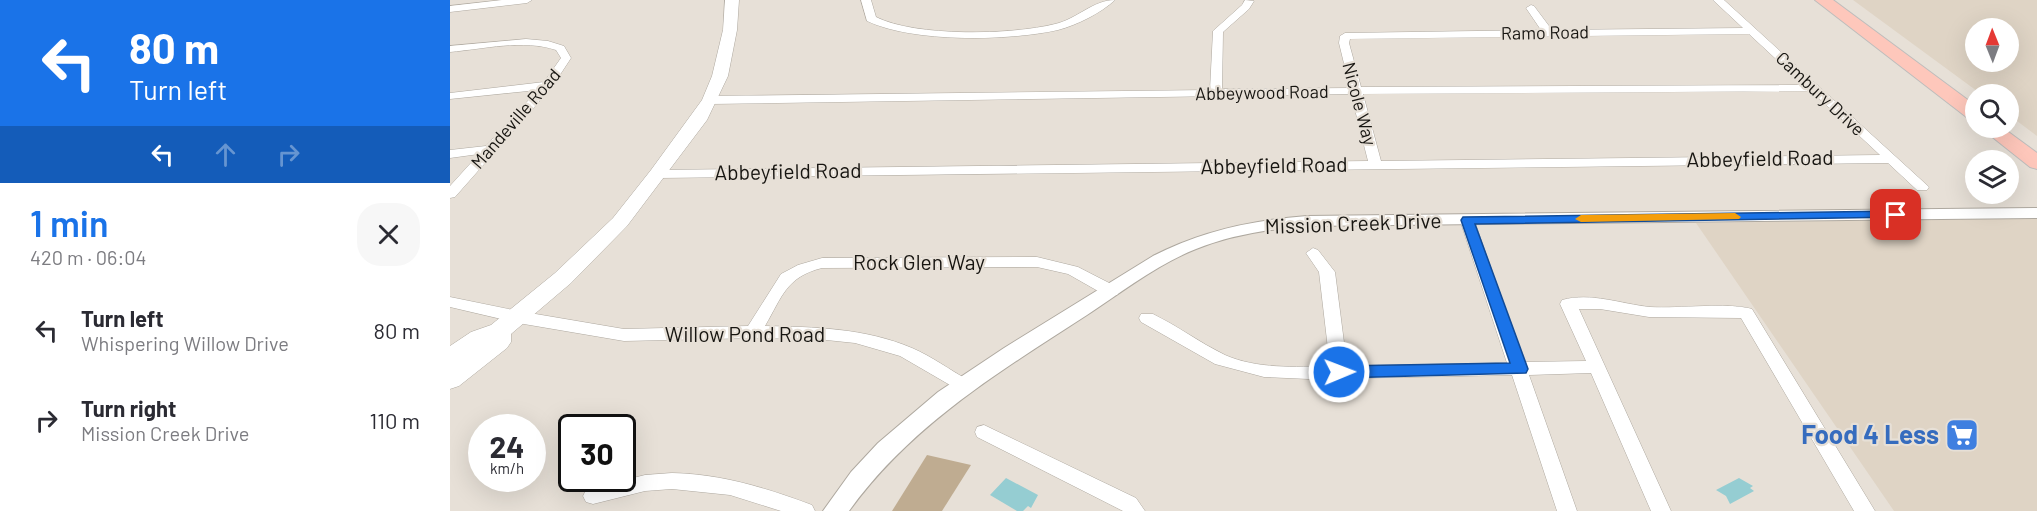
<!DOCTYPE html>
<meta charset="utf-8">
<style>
:root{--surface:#fff;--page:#f7f7f7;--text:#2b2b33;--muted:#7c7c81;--accent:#1a73e8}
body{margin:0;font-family:Barlow,sans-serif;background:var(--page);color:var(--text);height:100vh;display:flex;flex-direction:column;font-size:22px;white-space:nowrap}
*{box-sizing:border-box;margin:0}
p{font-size:20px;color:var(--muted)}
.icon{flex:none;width:33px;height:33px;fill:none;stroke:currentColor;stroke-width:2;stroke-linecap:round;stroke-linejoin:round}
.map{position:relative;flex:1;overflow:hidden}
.details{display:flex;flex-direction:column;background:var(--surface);width:450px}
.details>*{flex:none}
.guide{background:#1a73e8;color:#fff;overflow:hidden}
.needle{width:39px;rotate:359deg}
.fabs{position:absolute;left:1515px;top:18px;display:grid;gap:12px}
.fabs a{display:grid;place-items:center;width:54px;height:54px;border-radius:50%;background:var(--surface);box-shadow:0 6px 24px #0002;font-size:30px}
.speed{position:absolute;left:18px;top:414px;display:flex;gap:12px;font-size:30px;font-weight:700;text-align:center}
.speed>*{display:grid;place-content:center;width:78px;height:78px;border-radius:50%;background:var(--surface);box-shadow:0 6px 24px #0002;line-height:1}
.speed small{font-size:15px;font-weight:400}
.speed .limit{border:3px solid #111;border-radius:9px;background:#fff;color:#111}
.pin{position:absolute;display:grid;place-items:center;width:51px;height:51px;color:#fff;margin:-26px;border-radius:12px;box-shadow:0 3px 9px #0006}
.me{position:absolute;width:66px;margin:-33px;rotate:89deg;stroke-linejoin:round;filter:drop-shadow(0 0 4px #0008)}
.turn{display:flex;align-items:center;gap:21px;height:126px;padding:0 30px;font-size:27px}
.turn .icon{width:78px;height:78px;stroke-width:2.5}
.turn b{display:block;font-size:42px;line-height:51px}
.lanes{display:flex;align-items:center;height:57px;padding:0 30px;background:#0003;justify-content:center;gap:30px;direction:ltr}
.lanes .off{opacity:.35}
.round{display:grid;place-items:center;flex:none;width:63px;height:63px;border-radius:24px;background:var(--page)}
.headline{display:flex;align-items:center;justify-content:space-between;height:102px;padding:0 30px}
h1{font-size:36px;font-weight:600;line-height:45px;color:var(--accent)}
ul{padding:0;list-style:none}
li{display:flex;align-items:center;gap:18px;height:90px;padding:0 30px}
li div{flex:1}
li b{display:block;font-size:22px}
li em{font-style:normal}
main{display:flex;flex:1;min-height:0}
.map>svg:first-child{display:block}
.built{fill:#dfd4c5;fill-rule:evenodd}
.green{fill:#bfac91}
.water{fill:#95cdd2}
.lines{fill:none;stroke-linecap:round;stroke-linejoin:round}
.minor-casing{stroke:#aea89f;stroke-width:1}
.tertiary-casing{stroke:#aea89f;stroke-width:2}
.secondary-casing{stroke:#aea89f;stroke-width:1}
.primary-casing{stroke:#bebdbc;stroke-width:2}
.minor{fill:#fff;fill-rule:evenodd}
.tertiary{fill:#fff;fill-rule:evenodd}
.secondary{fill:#fff;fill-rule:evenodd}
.primary{fill:#fec7bb;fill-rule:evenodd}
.route{fill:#1a73e8;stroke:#114b97;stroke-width:1.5}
.slow{fill:#f59e0b}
.labels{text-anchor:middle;stroke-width:4.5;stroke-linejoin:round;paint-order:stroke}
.far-street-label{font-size:18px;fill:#171511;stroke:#e7e0d7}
.street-label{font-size:21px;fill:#171511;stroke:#e7e0d7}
.near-shop-label{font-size:26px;font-weight:bold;fill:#366cbe;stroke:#e7e0d7;text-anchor:end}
</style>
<main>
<section class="details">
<div class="guide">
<div class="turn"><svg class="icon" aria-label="left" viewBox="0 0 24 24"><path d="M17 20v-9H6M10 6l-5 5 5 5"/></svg><div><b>80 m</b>Turn left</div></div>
<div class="lanes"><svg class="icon" aria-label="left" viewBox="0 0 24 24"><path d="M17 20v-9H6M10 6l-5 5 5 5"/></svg><svg class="icon off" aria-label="ahead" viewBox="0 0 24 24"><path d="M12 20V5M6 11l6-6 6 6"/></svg><svg class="icon off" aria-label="right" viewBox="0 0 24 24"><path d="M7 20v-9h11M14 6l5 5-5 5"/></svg></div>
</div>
<div class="headline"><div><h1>1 min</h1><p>420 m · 06:04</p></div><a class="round"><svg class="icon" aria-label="close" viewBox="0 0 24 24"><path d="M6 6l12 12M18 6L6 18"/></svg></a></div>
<ul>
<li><svg class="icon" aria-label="left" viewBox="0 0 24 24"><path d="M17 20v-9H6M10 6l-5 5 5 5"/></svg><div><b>Turn left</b><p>Whispering Willow Drive</p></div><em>80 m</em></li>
<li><svg class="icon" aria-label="right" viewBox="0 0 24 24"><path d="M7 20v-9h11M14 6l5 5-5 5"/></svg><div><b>Turn right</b><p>Mission Creek Drive</p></div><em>110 m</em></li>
</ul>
</section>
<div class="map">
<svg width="1587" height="511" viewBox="0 0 1587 511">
<rect width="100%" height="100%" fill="#e7e0d7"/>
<!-- built -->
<path class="built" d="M1403,0H1587V136L1559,115L1558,94H1531ZM1526,28H1558V62H1526Z
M1587,218V511H1444L1246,223Z"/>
<!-- green -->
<path class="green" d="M477,455L521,465L492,511H442Z"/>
<!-- water -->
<path class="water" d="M556,478L588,495L581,508L578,506L573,511H567L540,495Z
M1289,478L1303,486L1300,488L1304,491L1280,504L1276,496L1266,490Z"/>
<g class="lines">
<!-- minor casing -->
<g class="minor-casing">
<path id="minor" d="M52,0H82L77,3L0,12V6Z
M411,0H421L426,17C466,37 561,35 605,24C627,19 643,0 665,0C651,13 627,25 608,30C559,41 463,43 417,21Z
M795,0L804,1L799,9L773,32L772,89L900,88L889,43L890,36L895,33L1091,30L1076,8L1081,5L1084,6L1102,30L1293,28L1263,0H1274L1479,187L1477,190H1467L1438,163L208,178L201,174L208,170L918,161L901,94L260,104L254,100L260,96L760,90L763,31L792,5ZM1299,34L1354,85L911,87L899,43L900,39ZM1361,91L1430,155L931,161L913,94Z
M76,39L98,41L114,46L121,58L102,87L5,197L0,198V186L29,154L0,158V150L36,146L88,90L0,99V93L94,82L111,58L106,50C73,39 34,49 0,52V46Z
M1017,216L1024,220L1074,362L1136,361L1110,304L1112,300C1141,292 1171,304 1200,307C1229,309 1276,302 1302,309L1425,511H1404L1291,318L1199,317L1150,309H1129L1221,511H1201L1141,373L1079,375L1127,511H1107L1062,375L859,379L814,377L765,364L691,322L689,318L691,314H703C728,326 750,343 775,355C807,369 845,367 880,366L869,272L856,253L863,248L868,250L885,272L897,366L1057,363L1010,220Z
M587,257L628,267L667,287L669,291L667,295H655L618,274L587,267L372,268C336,277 332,297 315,326C364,327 415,328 462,348C481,356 500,370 518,380L521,385L518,390L512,392L450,356L405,343L367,339L303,338L174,341L68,323L0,307V297L68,311L174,329L298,326L331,274L348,265L372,258Z
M534,425L686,498L695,511H673L527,437L525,432L527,427Z
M222,473C272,474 316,488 362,505L365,511H331L280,495L222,489L195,491L143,504L136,502L133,496L136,490L143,488L195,475Z"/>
</g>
<!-- tertiary casing -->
<g class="tertiary-casing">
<path id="tertiary" d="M1587,208V218L857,226C819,229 781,235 746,249C706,265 672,292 637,315C549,372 461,425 399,511H373L401,472L428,443L488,392L554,348L703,256C751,231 803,220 857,216Z"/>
</g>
<!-- secondary casing -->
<g class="secondary-casing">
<path id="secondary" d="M275,0H289L287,30L278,76L257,120L177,226L121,283L61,334V342L57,348L9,386L0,389V346L21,332L41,325L105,273L163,218L201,170L252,100L262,76L273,30Z"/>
</g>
<!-- primary casing -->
<g class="primary-casing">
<path id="primary" d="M1365,0H1383L1526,106V121L1519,119Z
M1531,128H1553L1587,153V169L1580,167Z"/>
</g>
<!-- minor -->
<use href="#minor" class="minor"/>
<!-- tertiary -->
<use href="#tertiary" class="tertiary"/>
<!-- secondary -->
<use href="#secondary" class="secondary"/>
<!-- primary -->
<use href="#primary" class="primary"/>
</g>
<!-- route -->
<path class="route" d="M1446,211L1451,212L1453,215L1451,217L1025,224L1078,369L1076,373L889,378L883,376L881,372L883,368L889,366L1060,363L1011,220L1013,217Z"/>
<!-- slow -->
<path class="slow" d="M1285,213L1291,217L1289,219L1131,222L1125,219L1131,215Z"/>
<!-- icons -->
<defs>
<g id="supermarket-square" transform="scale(1.725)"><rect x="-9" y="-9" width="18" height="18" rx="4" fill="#3f7fe0" stroke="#e7e0d7"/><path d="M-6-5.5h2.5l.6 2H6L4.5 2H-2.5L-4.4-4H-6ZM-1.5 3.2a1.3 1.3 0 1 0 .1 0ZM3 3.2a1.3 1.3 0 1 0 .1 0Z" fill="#fff"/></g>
</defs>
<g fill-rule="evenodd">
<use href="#supermarket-square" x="1512" y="435"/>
</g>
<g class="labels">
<!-- far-street labels -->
<g class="far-street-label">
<text transform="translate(1095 33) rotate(-1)" y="6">Ramo Road</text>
<text transform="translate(812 93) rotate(-1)" y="6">Abbeywood Road</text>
<text transform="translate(1370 94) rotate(43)" y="6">Cambury Drive</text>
<text transform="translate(909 104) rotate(75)" y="6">Nicole Way</text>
<text transform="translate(66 119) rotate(-49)" y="6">Mandeville Road</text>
</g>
<!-- street labels -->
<g class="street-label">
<text transform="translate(1310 159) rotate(-1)" y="7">Abbeyfield Road</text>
<text transform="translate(824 166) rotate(-1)" y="7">Abbeyfield Road</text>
<text transform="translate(338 172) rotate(-1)" y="7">Abbeyfield Road</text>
<text transform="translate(903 224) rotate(-2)" y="7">Mission Creek Drive</text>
<text x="469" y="270">Rock Glen Way</text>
<text x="295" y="342">Willow Pond Road</text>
</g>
<!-- near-shop labels -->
<g class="near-shop-label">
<text x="1489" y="444">Food 4 Less</text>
</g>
</g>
</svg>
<div class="fabs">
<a><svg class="needle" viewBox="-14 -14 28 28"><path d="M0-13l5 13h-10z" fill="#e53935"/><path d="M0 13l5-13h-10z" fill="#7c7c81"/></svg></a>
<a><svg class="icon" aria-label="search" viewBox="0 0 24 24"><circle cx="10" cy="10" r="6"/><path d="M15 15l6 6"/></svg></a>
<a><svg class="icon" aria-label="layers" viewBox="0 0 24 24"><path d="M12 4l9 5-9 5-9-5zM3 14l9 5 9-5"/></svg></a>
</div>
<div class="speed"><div>24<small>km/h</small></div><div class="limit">30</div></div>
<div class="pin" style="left:1446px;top:215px;background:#d93025"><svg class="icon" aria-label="arrive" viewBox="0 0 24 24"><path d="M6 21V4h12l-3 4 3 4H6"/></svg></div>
<svg class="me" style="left:889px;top:372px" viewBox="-20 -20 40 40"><circle r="17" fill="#1a73e8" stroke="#fff" stroke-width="3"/><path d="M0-11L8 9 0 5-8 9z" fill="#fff"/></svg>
</div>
</main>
